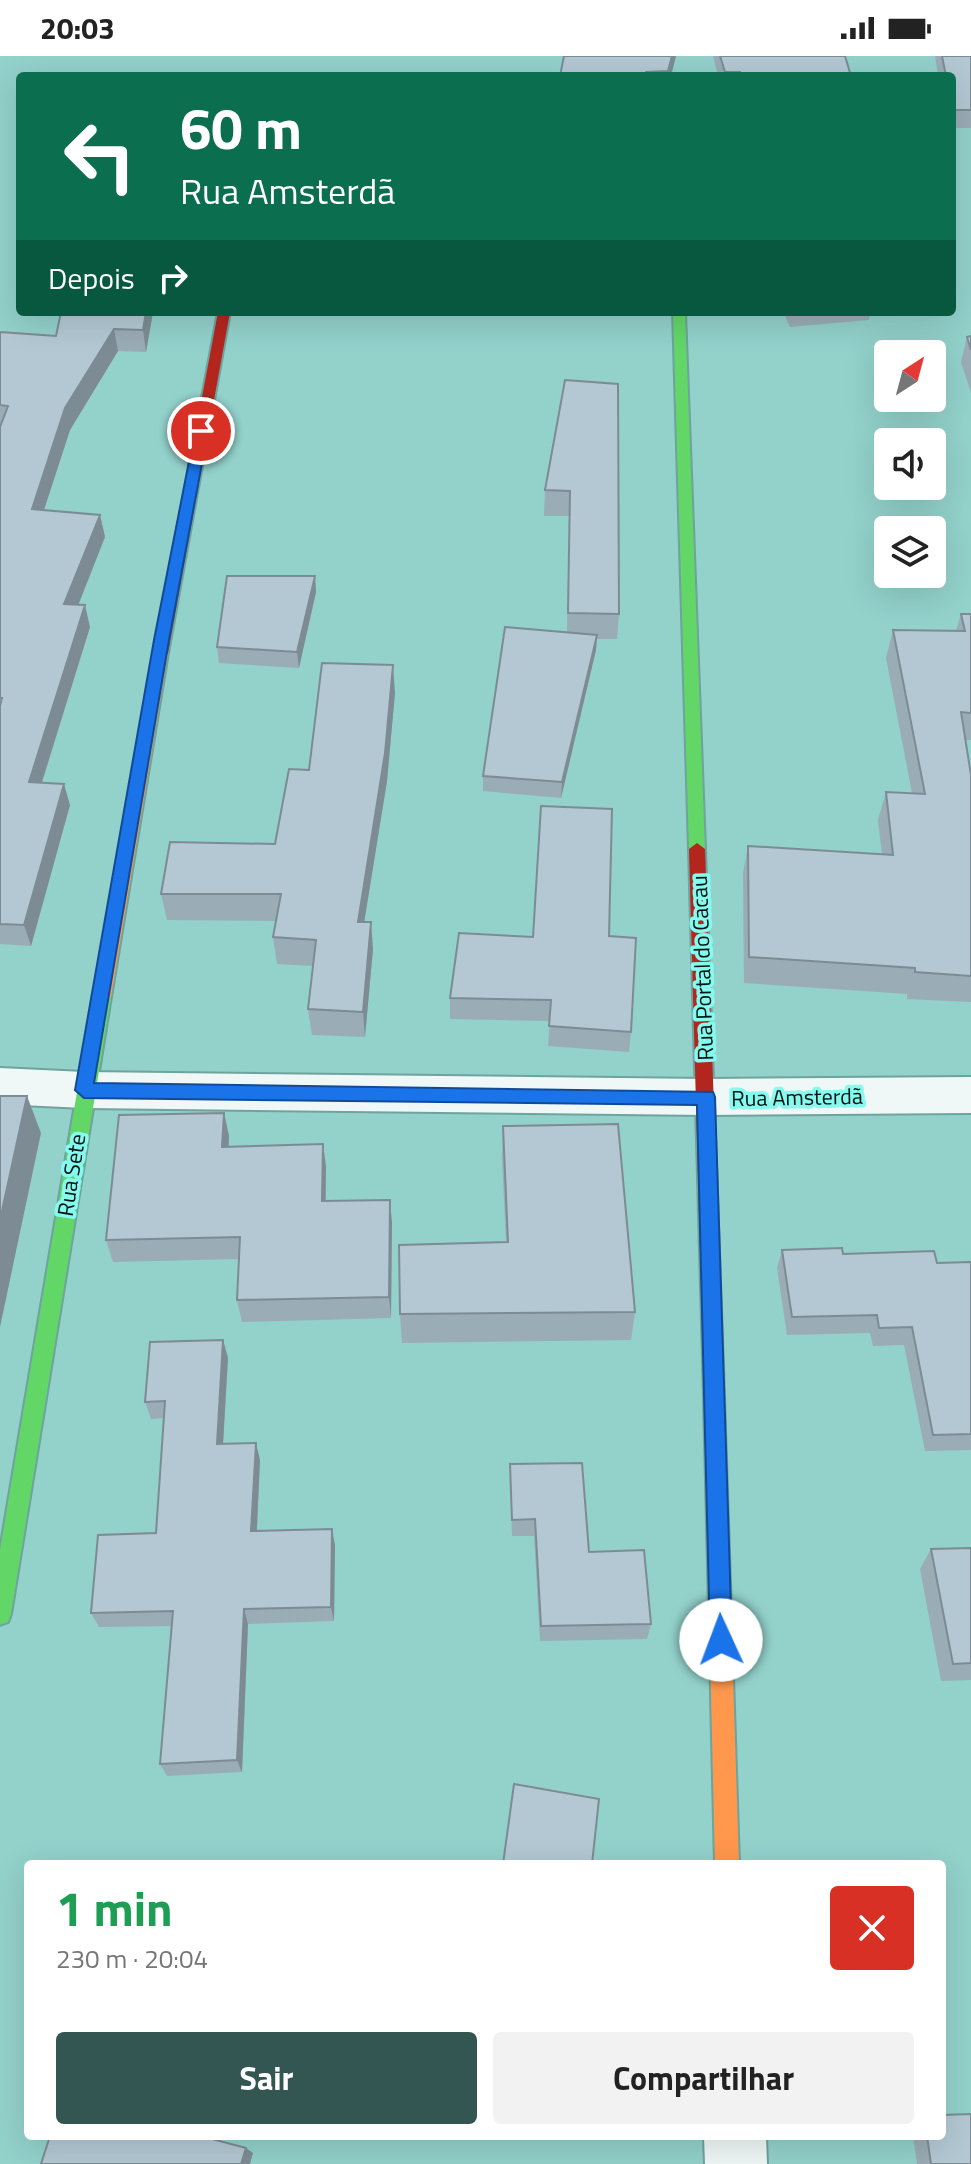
<!DOCTYPE html>
<html lang="pt">
<meta charset="utf-8">
<style>
:root{--surface:#fff;--page:#f2f2f2;--text:#222;--muted:#767676;--accent:#335653}
body{margin:0;font-family:"Titillium Web",sans-serif;background:var(--page);color:var(--text);height:100vh;display:flex;flex-direction:column;font-size:30px;white-space:nowrap}
*{box-sizing:border-box;margin:0}
p{font-size:26px;color:var(--muted)}
.icon{flex:none;width:44px;height:44px;fill:none;stroke:currentColor;stroke-width:2;stroke-linecap:round;stroke-linejoin:round}
.map{position:relative;flex:1;overflow:hidden}
.side{position:absolute;left:24px;top:1804px;width:922px;height:280px;display:flex;flex-direction:column;background:var(--surface);border-radius:8px;box-shadow:0 8px 32px #0002}
.side>*{flex:none}
.guide{position:absolute;left:16px;top:16px;width:940px;height:244px;border-radius:8px;box-shadow:0 8px 32px #0002;background:#0b6e4f;color:#fff;overflow:hidden}
.needle{width:52px;rotate:36deg}
.fabs{position:absolute;left:874px;top:284px;display:grid;gap:16px}
.fabs a{display:grid;place-items:center;width:72px;height:72px;border-radius:8px;background:var(--surface);box-shadow:0 8px 32px #0002;font-size:40px}
.pin{position:absolute;display:grid;place-items:center;width:68px;height:68px;color:#fff;margin:-34px;border:4px solid #fff;border-radius:50%;box-shadow:0 2px 8px #0007}
.me{position:absolute;width:88px;margin:-44px;rotate:358deg;stroke-linejoin:round;filter:drop-shadow(0 0 6px #0008)}
.turn{display:flex;align-items:center;gap:28px;height:168px;padding:0 32px;font-size:36px}
.turn .icon{width:104px;height:104px;stroke-width:2.5}
.turn b{display:block;font-size:56px;line-height:68px}
.then{display:flex;align-items:center;height:76px;padding:0 32px;background:#0003;gap:16px;font-size:30px}
.round{display:grid;place-items:center;flex:none;width:84px;height:84px;border-radius:8px;background:var(--page)}
.overview{display:flex;align-items:center;justify-content:space-between;height:136px;padding:0 32px}
h1{font-size:48px;font-weight:700;line-height:60px;color:#1e9e55}
.action{display:flex;gap:16px;margin-top:auto;padding:16px 32px}
.action a{flex:1;height:92px;border-radius:8px;background:var(--accent);color:#fff;font-size:32px;font-weight:700;line-height:92px;text-align:center}
.action a+a{background:var(--page);color:var(--text)}
.status{display:flex;justify-content:space-between;align-items:center;height:56px;padding:0 40px;background:var(--surface);direction:ltr}
.status svg{height:22px;fill:currentColor}
.map>svg:first-child{display:block}
.lines{fill:none;stroke-linecap:round;stroke-linejoin:round}
.street-casing{stroke:#6ea39e;stroke-width:4}
.fast-casing{stroke:#6ea39e;stroke-width:4}
.slow-casing{stroke:#6ea39e;stroke-width:4}
.jam-casing{stroke:#6ea39e;stroke-width:4}
.street{fill:#eff8f7;fill-rule:evenodd}
.fast{fill:#63d668;fill-rule:evenodd}
.slow{fill:#ff974d;fill-rule:evenodd}
.jam{fill:#b3261e;fill-rule:evenodd}
.wall{fill:#9aacb5}
.shaded-wall{fill:#7d8c94}
.building{fill:#b3c8d3;stroke:#7d8c94;stroke-width:2}
.route{fill:#1a73e8;stroke:#114b97;stroke-width:2}
.labels{text-anchor:middle;stroke-width:7;stroke-linejoin:round;paint-order:stroke}
.street-label{font-size:22px;fill:#001412;stroke:#86faee}
</style>
<div class="status"><b>20:03</b><svg viewBox="0 0 49 12"><path d="M0 12V9h3v3zM5 12V6h3v6zM10 12V3h3v9zM15 12V0h3v12zM26 1h20v11H26zM47 4h2v5h-2z"/></svg></div>
<div class="map">
<svg width="971" height="2108" viewBox="0 0 971 2108">
<rect width="100%" height="100%" fill="#93d1cb"/>
<g class="lines">
<!-- street casing -->
<g class="street-casing">
<path id="street" d="M0,1012L84,1016L706,1023L971,1021V1057L706,1059L84,1052L0,1048Z
M704,2080H766L767,2108H705Z"/>
</g>
<!-- fast casing -->
<g class="fast-casing">
<path id="fast" d="M673,256H685L705,793L697,799L689,793Z
M102,934L111,941L11,1558L8,1566L0,1569V1494L93,941Z"/>
</g>
<!-- slow casing -->
<g class="slow-casing">
<path id="slow" d="M161,592L168,597L111,941L102,948L93,941L154,597Z
M714,1332L721,1335L724,1341L739,1808H715L704,1341L707,1335Z"/>
</g>
<!-- jam casing -->
<g class="jam-casing">
<path id="jam" d="M218,256H230L168,597L161,602L154,597Z
M697,787L705,793L724,1341L721,1347L714,1350L707,1347L704,1341L689,793Z"/>
</g>
<!-- street -->
<use href="#street" class="street"/>
<!-- fast -->
<use href="#fast" class="fast"/>
<!-- slow -->
<use href="#slow" class="slow"/>
<!-- jam -->
<use href="#jam" class="jam"/>
</g>
<!-- wall -->
<path class="wall" d="M676,0L671,20H560Z
M713,0H845L851,20H718Z
M935,0H971V72H952V20H938Z
M153,256L146,296L118,295L70,374L44,454L100,459L105,481L78,548L90,571L42,727L70,749L31,890L0,888V276L56,280Z
M783,256H871L869,264L790,271Z
M971,280V337L961,306L967,281Z
M565,324L619,558L617,583H597L596,594L561,742L483,735V720L567,576L569,460H544L545,434Z
M315,520L316,536L299,612L219,607L217,591Z
M961,558H971V684H965L971,719V946L907,943V938L744,927L743,817L748,790L882,798L878,764L886,736L912,737L886,602L893,574L956,575Z
M395,637L387,725L364,866L373,893L365,981L312,979L308,953L313,910L277,908L273,881L276,865L167,864L161,838L275,788L309,714Z
M609,880L631,976L629,996L548,990L550,965L450,963V942L533,881Z
M224,1057L229,1080V1090L323,1088L326,1111V1145L392,1167L391,1262L242,1266L237,1244L239,1203L113,1206L106,1184Z
M503,1070L635,1256L631,1284L402,1287L400,1258L506,1186L502,1102Z
M782,1194L937,1207L971,1206V1394L925,1395L904,1289L873,1290L870,1277L787,1279L777,1212Z
M223,1284L228,1302L223,1388L260,1404L257,1475L335,1489L334,1565L248,1568L242,1716L167,1720L160,1708L171,1570L99,1571L91,1557L156,1477L164,1362L151,1363L145,1346Z
M510,1408L589,1496L651,1568L647,1583L540,1585L534,1480H512Z
M971,1492V1624L941,1625L920,1513L931,1493Z
M913,2080H942L971,2108H917Z"/>
<!-- shaded-wall -->
<path class="shaded-wall" d="M672,0H676L671,20H668Z
M146,256H153L146,296L143,274Z
M114,273L118,295L70,374L37,475L32,453L65,352Z
M100,459L105,481L70,570L64,548Z
M315,520L316,536L299,612L297,596Z
M85,549L90,571L35,748L29,726Z
M597,579L596,594L561,742L562,726Z
M393,609L395,637L387,725L360,892L358,866Z
M64,728L70,749L31,890L24,869Z
M371,866L373,893L365,981L363,956Z
M27,1040L41,1077L0,1271V1164Z
M224,1057L229,1080L227,1114L222,1091Z
M323,1088L326,1111L325,1168L322,1145Z
M390,1144L392,1167L391,1262L389,1241Z
M223,1284L228,1302L222,1405L217,1388Z
M256,1387L260,1404L256,1491L251,1475Z
M332,1473L335,1489L334,1565L331,1551Z
M244,1553L248,1568L242,1716L237,1704Z
M246,2092L253,2097L250,2108H241Z"/>
<!-- building -->
<path class="building" d="M564,0H672L668,15L646,16L645,20H560Z
M720,0H845L851,20H740V16H725Z
M942,0H971V54H953L952,20H946Z
M61,256H146L143,274L114,273L65,352L32,453L100,459L64,548L85,549L29,726L64,728L24,869L0,868V650L2,642H0V371L8,350L0,349V276L56,280Z
M971,280V294L967,281Z
M565,324L618,328L619,558L568,557L570,435L545,434Z
M227,520H315L297,596L217,591Z
M961,558H971V657L961,656L971,719V920L915,916V912L749,901L748,790L893,799L886,736L925,738L893,574L965,575Z
M505,571L597,579L562,726L483,720Z
M322,607L393,609L385,697L358,866H371L363,956L308,953L316,884L273,881L281,838H161L170,786L275,788L289,713L309,714Z
M541,750L612,753L609,880L636,882L631,976L549,970L551,944L450,942L459,877L533,881Z
M0,1040H27L0,1164Z
M224,1057L222,1091L323,1088L322,1145L390,1144L389,1241L237,1244L240,1181L106,1184L119,1059Z
M618,1068L635,1256L400,1258L399,1189L508,1186L503,1070Z
M842,1192L843,1198L934,1195L937,1207L971,1206V1378L933,1379L912,1271L879,1272L877,1259L792,1261L782,1194Z
M223,1284L217,1388L256,1387L251,1475L332,1473L331,1551L244,1553L237,1704L160,1708L173,1555L91,1557L98,1479L156,1477L165,1345L145,1346L150,1286Z
M582,1407L589,1496L644,1494L651,1568L541,1570L535,1463L512,1464L510,1408Z
M971,1492V1607L953,1608L931,1493Z
M514,1728L599,1743L592,1808H503Z
M971,2058V2108H931L927,2080H942V2059Z
M50,2080H201L246,2092L241,2108H41Z"/>
<!-- route -->
<path class="route" d="M201,371L208,375L169,584L94,1027L713,1036L715,1041L732,1584L729,1592L721,1595L713,1592L710,1584L697,1049L84,1042L75,1034L154,584L195,375Z"/>
<g class="labels">
<!-- street labels -->
<g class="street-label">
<text transform="translate(702 912) rotate(-92)" y="8">Rua Portal do Cacau</text>
<text transform="translate(797 1041) rotate(-1)" y="8">Rua Amsterdã</text>
<text transform="translate(71 1119) rotate(-81)" y="8">Rua Sete</text>
</g>
</g>
</svg>
<div class="fabs">
<a><svg class="needle" viewBox="-14 -14 28 28"><path d="M0-13l5 13h-10z" fill="#e53935"/><path d="M0 13l5-13h-10z" fill="#767676"/></svg></a>
<a><svg class="icon" aria-label="sound" viewBox="0 0 24 24"><path d="M4 9h4l5-4v14l-5-4H4zM17 9q2 3 0 6"/></svg></a>
<a><svg class="icon" aria-label="layers" viewBox="0 0 24 24"><path d="M12 4l9 5-9 5-9-5zM3 14l9 5 9-5"/></svg></a>
</div>
<div class="pin" style="left:201px;top:375px;background:#d93025"><svg class="icon" aria-label="arrive" viewBox="0 0 24 24"><path d="M6 21V4h12l-3 4 3 4H6"/></svg></div>
<svg class="me" style="left:721px;top:1584px" viewBox="-20 -20 40 40"><circle r="19" fill="#fff"/><path d="M0-13L10 11 0 6-10 11z" fill="#1a73e8"/></svg>
<div class="guide">
<div class="turn"><svg class="icon" aria-label="left" viewBox="0 0 24 24"><path d="M17 20v-9H6M10 6l-5 5 5 5"/></svg><div><b>60 m</b>Rua Amsterdã</div></div>
<div class="then">Depois<svg class="icon" aria-label="right" viewBox="0 0 24 24"><path d="M7 20v-9h11M14 6l5 5-5 5"/></svg></div>
</div>
<section class="side">
<div class="overview"><div><h1>1 min</h1><p>230 m · 20:04</p></div><a class="round" style="background:#d93025;color:#fff"><svg class="icon" aria-label="close" viewBox="0 0 24 24"><path d="M6 6l12 12M18 6L6 18"/></svg></a></div>
<div class="action"><a>Sair</a><a>Compartilhar</a></div>
</section>
</div>
